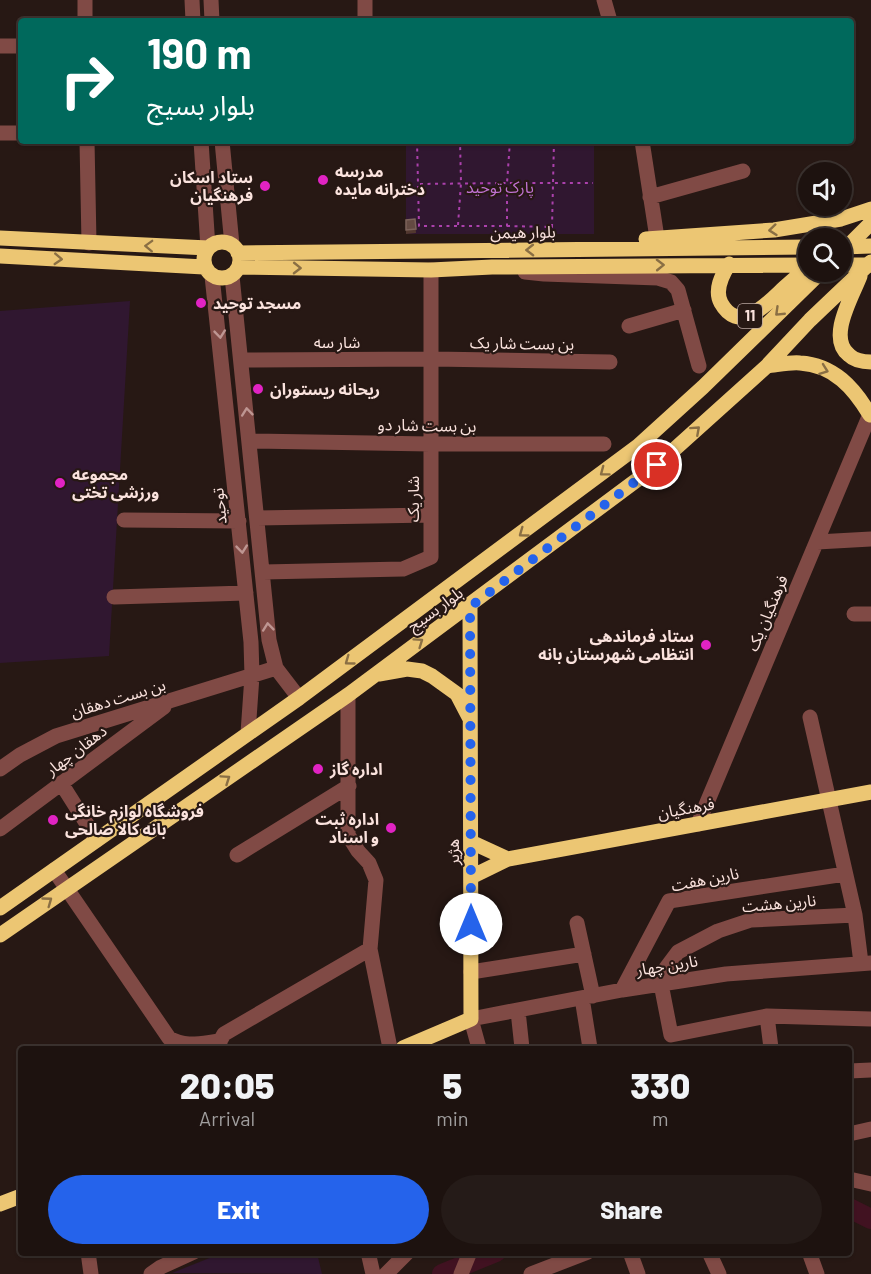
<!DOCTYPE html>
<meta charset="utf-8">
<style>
:root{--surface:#1d120f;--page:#251b18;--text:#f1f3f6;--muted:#a09e9e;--line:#3b322f;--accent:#2563eb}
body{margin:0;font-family:Barlow,"Noto Sans Arabic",sans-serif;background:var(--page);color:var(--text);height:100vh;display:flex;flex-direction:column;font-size:22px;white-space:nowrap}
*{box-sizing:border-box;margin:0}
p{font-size:20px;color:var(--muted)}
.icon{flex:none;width:33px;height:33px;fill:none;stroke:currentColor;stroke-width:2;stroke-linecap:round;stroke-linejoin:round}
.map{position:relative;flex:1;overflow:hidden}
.details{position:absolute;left:18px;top:1046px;width:834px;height:210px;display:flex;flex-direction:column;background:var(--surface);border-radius:6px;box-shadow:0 2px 4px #0004,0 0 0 2px var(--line)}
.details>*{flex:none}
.top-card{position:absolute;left:18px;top:18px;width:836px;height:126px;border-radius:6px;box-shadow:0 2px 4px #0004,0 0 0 2px var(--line);background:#00695c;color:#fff;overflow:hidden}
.fabs{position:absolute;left:798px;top:162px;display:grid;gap:12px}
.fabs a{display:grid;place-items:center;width:54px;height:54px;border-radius:50%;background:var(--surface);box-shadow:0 2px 4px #0004,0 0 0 2px var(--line);font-size:30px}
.pin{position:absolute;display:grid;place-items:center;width:51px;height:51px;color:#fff;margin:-26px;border:3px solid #fff;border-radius:50%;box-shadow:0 2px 6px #0007}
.me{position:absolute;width:66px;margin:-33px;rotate:0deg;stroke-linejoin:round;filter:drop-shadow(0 0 4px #0008)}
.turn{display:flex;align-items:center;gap:21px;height:126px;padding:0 30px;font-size:27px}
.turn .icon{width:78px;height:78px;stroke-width:2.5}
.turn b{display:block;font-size:42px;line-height:51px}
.eta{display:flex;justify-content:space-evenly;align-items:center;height:102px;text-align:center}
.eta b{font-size:36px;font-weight:800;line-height:42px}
.primary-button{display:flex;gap:12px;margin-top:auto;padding:12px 30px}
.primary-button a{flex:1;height:69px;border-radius:36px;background:var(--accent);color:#fff;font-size:24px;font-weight:800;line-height:69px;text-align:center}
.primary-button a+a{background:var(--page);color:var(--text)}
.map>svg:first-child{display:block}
.green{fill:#301730}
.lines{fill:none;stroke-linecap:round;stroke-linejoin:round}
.river{stroke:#411221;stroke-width:20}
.path{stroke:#ab41ac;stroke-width:2;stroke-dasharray:3 4.5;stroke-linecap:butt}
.minor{stroke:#804a45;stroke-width:15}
.major{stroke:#ecc673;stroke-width:15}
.major-bridge{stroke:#ecc673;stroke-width:15}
.wall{fill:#52382f}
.building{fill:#644a42;stroke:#7c625a;stroke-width:1.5}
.oneway{stroke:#8a6f44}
.oneway2{stroke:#be9692}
.route{stroke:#2563eb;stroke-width:10;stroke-dasharray:0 18}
.poi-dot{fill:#e123c3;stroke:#271814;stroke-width:2}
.labels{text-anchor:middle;stroke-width:4.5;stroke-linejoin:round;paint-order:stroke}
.shield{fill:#271814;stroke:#bba6a1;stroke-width:1.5}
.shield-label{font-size:15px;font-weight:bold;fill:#fbe3de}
.poi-label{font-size:16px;font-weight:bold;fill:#fbe3de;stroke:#271814;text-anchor:start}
.park-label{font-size:16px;fill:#c072d2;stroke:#271814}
.street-label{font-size:16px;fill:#fbe3de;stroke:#271814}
</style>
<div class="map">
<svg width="871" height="1274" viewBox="0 0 871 1274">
<rect width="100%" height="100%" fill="#271814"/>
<!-- green -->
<path class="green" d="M406,141H594V234H406Z
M130,301L109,656L0,663V311Z
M317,1253L322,1274L172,1273L222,1253Z"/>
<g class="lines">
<!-- river -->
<path class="river" d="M849,1208L871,1219
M442,1274L496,1252"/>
<!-- path -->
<path class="path" d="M417,141L419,226H507V183L417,184
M510,141L507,183H593
M458,225L461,183L460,141
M507,226L552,227L554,141"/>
<!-- minor -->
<path class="minor" d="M85,0V21
M192,0L193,21
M211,0L212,21
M365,0V21
M604,0L610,21
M0,46H21
M0,133H21
M87,141L89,243
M201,141L208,248
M222,141L232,245
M642,141L657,238
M650,197L743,171
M525,272L544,274L658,278L671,282L678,290L699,366
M212,276L251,642L252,676L248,733
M232,276L269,640L276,668L299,698
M629,326L684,310
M242,360L433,359L610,362
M250,441L430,444H604
M257,518L431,515
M124,520L239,521
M817,542L871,539
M263,572L403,569L431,557V270
M114,597L246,593
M854,614H871
M348,695V835L358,851L369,863L376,880L370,949L390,1048
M810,717L855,915L861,963
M0,769L20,755L56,736L276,668
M61,783L97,840
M698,824L871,412
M0,829L164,707
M237,855L349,786
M54,870L169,1038C186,1048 201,1043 220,1041
M855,915L751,920L718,931L678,952L666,968L661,984L671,1035L767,1016L871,1019
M577,923L593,996
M471,972L584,954
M622,990L669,901L845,874
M582,998L590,1048
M518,1011L522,1048
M767,1016L771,1048
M220,1048V1041L224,1034L370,949
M479,1048L471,1019L622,990L726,974L871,963
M849,1071L871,1070
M849,1134L871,1129
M849,1179L871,1184
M88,1252L91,1274
M368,1252L373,1274
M630,1252L638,1274
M709,1252L719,1274
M809,1252L817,1274
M151,1274L161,1267L194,1252
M386,1274L408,1252
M461,1274L470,1252
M531,1274L588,1252"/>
<!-- major -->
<path class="major" d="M0,238L208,248
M646,239L774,230L841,219L871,209
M204 260a18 18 0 1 1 36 0a18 18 0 1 1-36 0Z
M842,252L871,223
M238,253L808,247
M0,256L204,267
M729,264C722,275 714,290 721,303C739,335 767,304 784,288C792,281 800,274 808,267
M239,267L431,270L492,267L808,265
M860,276C852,297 827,338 849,355C855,361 863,362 871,362
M767,366C777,365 790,362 800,363C834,365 854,388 870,415
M379,674L407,669L422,671L432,676L457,694L469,717
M471,842L508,859
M471,877L508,859L871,792
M0,908L299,698L638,446L703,387L821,272
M0,935L348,695L657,465L767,366L810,320L871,262
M403,1048L471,1019L470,607
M0,1204L21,1196"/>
<!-- major-bridge -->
<path class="major-bridge" d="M842,247L871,246
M842,265H871"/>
</g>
<!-- wall -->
<path class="wall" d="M415,219L416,233L406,234V220Z"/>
<!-- building -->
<path class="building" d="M415,219L416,229L406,230V220Z"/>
<!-- one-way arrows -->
<defs><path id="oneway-chevron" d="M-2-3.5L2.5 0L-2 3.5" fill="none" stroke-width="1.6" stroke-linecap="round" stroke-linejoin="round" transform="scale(1.5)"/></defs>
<g class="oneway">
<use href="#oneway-chevron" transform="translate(773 230) rotate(174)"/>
<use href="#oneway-chevron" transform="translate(149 246) rotate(-178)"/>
<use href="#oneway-chevron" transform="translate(530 250) rotate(179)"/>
<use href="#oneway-chevron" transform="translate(58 259) rotate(3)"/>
<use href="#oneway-chevron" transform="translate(660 265) rotate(-1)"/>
<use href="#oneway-chevron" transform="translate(297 268) rotate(1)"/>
<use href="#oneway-chevron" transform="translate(779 312) rotate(136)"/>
<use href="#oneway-chevron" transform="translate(824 370) rotate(20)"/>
<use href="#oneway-chevron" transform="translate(696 430) rotate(-42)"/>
<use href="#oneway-chevron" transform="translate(604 472) rotate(143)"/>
<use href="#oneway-chevron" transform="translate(523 533) rotate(144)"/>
<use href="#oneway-chevron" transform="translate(419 642) rotate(-35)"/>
<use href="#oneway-chevron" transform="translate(349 661) rotate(144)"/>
<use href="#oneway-chevron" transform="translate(226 779) rotate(-34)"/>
<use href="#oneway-chevron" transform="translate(48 901) rotate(-36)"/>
</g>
<g class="oneway2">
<use href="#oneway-chevron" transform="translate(220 334) rotate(84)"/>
<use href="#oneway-chevron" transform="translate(247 412) rotate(-96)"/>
<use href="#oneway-chevron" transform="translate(242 549) rotate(84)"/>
<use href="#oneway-chevron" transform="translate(268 627) rotate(-96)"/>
</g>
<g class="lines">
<!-- route -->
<path class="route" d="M471,924L470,607L657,465"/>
</g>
<!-- markers -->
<g class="poi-dot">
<circle cx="323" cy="180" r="6"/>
<circle cx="265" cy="186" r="6"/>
<circle cx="201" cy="303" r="6"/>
<circle cx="258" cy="389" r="6"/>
<circle cx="60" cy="483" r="6"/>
<circle cx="706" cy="645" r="6"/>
<circle cx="318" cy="769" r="6"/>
<circle cx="53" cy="820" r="6"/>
<circle cx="391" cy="828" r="6"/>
</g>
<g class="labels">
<!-- shield labels -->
<rect class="shield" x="738" y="304" width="24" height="24" rx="4.5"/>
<g class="shield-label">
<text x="750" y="321">11</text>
</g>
<!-- poi labels -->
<g class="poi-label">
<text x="335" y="177">مدرسه<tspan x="335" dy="18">دخترانه مایده</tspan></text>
<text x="253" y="183" text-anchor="end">ستاد اسکان<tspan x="253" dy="18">فرهنگیان</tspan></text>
<text x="213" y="309">مسجد توحید</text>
<text x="270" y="395">ریحانە ریستوران</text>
<text x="72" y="480">مجموعه<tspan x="72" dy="18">ورزشی تختی</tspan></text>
<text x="694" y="642" text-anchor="end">ستاد فرماندهی<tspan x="694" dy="18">انتظامی شهرستان بانه</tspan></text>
<text x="330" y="775">اداره گاز</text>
<text x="65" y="817">فروشگاه لوازم خانگی<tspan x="65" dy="18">بانه کالا صالحی</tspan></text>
<text x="379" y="825" text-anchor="end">اداره ثبت<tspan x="379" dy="18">و اسناد</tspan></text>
</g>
<!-- park labels -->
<g class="park-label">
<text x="500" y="193">پارک توحید</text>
</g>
<!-- street labels -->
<g class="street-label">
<text transform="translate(523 232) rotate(-1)" y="6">بلوار هیمن</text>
<text x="337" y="348">شار سه</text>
<text transform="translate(522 343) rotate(1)" y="6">بن بست شار یک</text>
<text transform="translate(427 425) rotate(1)" y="6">بن بست شار دو</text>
<text transform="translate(413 499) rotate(-90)" y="6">شار یک</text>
<text transform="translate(219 506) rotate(-96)" y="6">توحید</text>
<text transform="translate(435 609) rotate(-36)" y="6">بلوار بسیج</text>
<text transform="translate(767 613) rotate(-67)" y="6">فرهنگیان یک</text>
<text transform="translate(118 698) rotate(-17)" y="6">بن بست دهقان</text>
<text transform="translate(76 750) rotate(-37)" y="6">دهقان چهار</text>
<text transform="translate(686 808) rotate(-10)" y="6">فرهنگیان</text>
<text transform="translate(453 852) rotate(-90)" y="6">هژیر</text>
<text transform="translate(705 879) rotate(-11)" y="6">نارین هفت</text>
<text transform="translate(779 903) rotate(-5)" y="6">نارین هشت</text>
<text transform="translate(667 965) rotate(-9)" y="6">نارین چهار</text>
</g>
</g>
</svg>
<div class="fabs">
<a><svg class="icon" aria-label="sound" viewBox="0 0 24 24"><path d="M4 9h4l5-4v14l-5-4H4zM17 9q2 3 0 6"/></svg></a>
<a><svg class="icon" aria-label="search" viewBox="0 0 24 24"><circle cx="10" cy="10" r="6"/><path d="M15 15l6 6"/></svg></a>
</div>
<div class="pin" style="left:657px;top:465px;background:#d93025"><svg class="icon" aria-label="arrive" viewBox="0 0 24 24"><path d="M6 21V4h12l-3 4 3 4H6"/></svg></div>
<svg class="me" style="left:471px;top:924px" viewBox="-20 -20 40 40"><circle r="19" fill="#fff"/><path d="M0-13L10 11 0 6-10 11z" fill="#2563eb"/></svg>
<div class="top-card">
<div class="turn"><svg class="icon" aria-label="right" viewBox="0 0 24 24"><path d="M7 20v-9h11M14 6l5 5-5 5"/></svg><div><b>190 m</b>بلوار بسیج</div></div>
</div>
<section class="details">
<div class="eta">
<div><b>20:05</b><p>Arrival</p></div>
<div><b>5</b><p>min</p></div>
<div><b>330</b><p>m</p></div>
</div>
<div class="primary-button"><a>Exit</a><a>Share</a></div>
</section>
</div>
